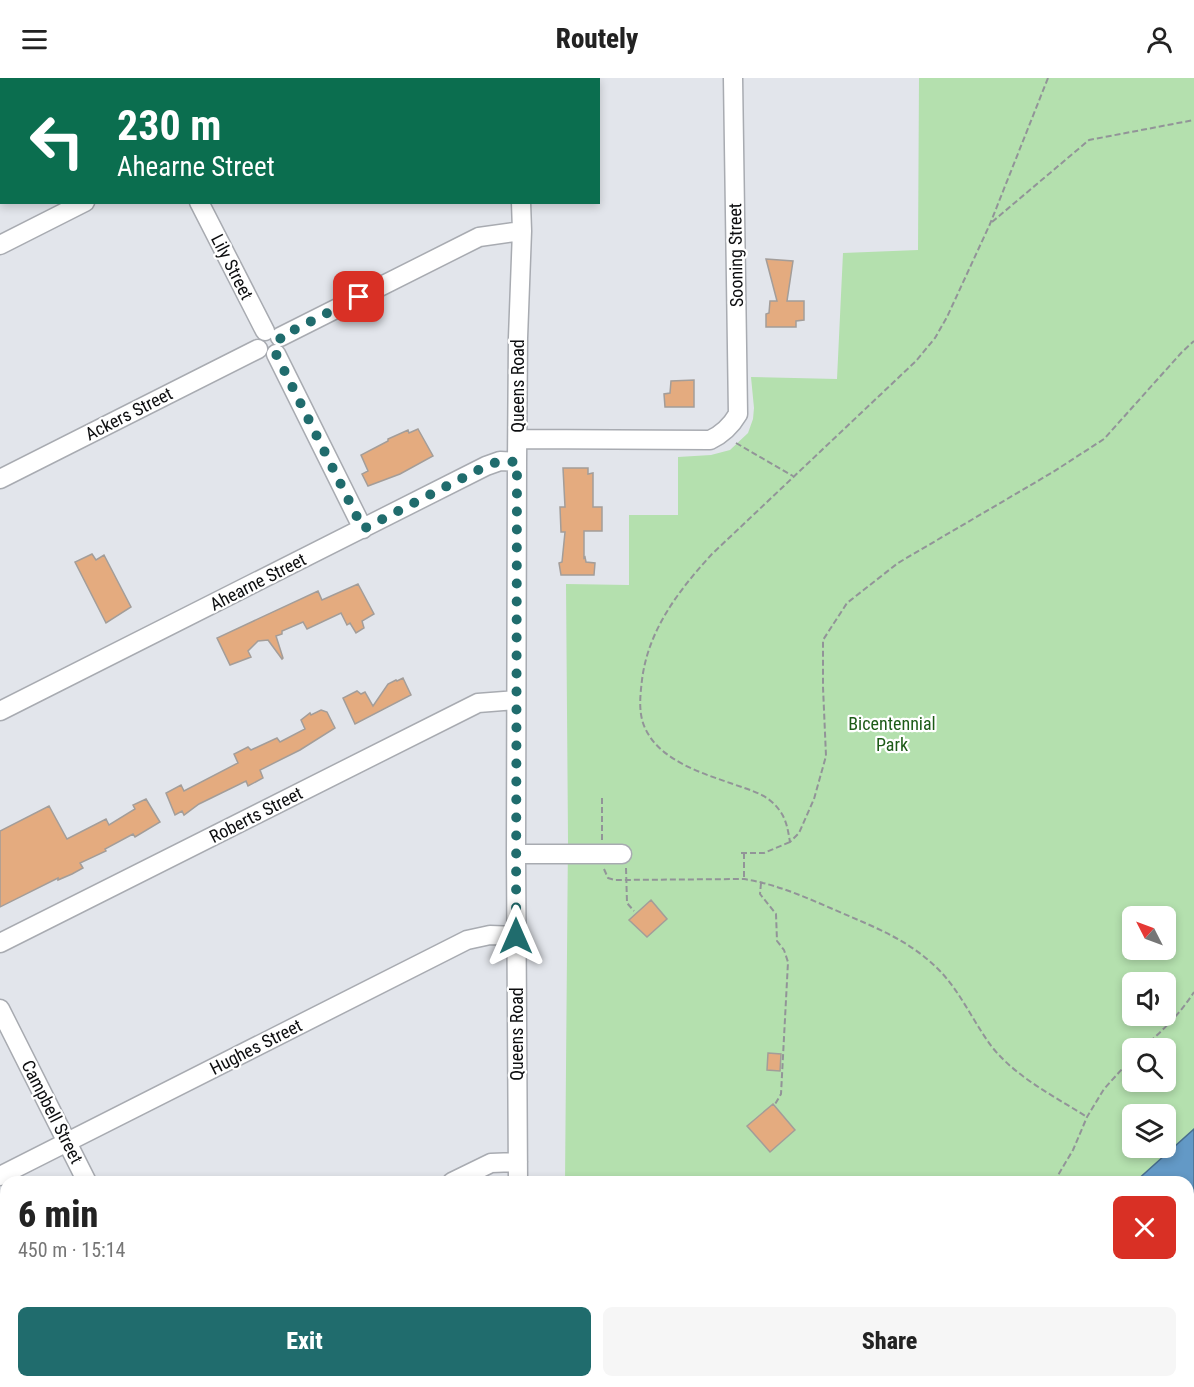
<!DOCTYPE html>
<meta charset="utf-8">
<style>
:root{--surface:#fff;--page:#f6f6f6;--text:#222;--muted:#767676;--accent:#206c6d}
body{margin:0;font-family:"Roboto Condensed",sans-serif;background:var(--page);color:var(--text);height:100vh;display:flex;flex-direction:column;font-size:22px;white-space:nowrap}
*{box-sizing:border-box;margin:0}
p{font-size:20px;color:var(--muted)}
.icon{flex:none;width:33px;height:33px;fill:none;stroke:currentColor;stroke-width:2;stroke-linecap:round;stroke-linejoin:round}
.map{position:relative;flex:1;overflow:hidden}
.details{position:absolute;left:0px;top:1098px;width:1194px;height:212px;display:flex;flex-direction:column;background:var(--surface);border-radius:18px 18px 0 0;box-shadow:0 3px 9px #0003}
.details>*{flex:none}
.banner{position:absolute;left:0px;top:0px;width:600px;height:126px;box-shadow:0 3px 9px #0003;background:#0b6e4f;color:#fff;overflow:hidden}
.needle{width:39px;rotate:312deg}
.tools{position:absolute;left:1122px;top:828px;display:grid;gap:12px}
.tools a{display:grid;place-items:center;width:54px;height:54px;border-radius:9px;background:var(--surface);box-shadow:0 3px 9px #0003;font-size:30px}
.pin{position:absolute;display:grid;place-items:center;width:51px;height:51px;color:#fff;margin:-26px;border-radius:12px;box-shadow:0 3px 9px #0006}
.me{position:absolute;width:66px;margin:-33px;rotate:0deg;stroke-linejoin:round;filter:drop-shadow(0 0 4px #0008)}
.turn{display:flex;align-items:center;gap:21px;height:126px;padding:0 18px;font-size:27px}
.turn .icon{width:78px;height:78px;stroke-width:2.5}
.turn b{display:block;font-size:42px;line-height:51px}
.round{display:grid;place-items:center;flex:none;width:63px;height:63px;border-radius:9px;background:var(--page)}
.headline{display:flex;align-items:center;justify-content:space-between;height:102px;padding:0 18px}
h1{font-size:36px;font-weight:800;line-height:45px}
.button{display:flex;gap:12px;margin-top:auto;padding:12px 18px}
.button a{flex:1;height:69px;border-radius:9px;background:var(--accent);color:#fff;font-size:24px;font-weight:800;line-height:69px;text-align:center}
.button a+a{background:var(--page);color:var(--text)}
header{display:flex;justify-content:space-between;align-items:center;height:78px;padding:0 18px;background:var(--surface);font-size:27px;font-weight:800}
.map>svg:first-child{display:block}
.green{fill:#b4e0ae;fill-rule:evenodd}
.water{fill:#6399c6;stroke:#496f8f;stroke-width:1.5}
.building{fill:#e4ab7f;stroke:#a39d99;stroke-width:1.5}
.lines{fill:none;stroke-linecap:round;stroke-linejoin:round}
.minor-casing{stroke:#a8abb1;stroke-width:21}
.path{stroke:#929498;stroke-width:2;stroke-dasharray:6 3;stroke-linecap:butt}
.minor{stroke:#fff;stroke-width:18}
.route{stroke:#206c6d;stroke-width:10;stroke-dasharray:0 18}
.labels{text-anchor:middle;stroke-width:4.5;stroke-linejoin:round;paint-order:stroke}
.street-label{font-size:18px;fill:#0d0e10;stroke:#fff}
.park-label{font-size:18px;fill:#1d5b17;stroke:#fff}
</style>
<header><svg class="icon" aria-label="menu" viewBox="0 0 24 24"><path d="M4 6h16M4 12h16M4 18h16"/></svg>Routely<svg class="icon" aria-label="person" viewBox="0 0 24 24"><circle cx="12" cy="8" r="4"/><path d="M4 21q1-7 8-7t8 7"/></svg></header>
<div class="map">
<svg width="1194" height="1309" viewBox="0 0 1194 1309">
<rect width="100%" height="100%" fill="#e2e5eb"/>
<!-- green -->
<path class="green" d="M919,0H1194V1051L1135,1104H565L568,761L566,506L629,507V437H678V379L711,377L730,372L748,355L753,341L754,330L751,299L837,301L843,175L918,172ZM1132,838H1166V872H1132ZM1132,904H1166V938H1132ZM1132,970H1166V1004H1132ZM1132,1036H1166V1070H1132Z
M562,1304H959L957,1309H562Z"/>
<!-- water -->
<path class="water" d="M1194,1051V1309H957L959,1304H1188V1104H1135Z"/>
<!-- building -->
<path class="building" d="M766,181L793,183L787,223H804V242L796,243V249H766V236L769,235L770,223H777Z
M694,302V329H665L664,316L670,315L671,303Z
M418,351L433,378L400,396L368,408L362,396L368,393L361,377L388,363V361L408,352L409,355Z
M563,390H588V396L593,395V429H602V453H584V480L585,479L586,484L595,485L594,497H561L559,485L562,484L565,454H561L560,429H565Z
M92,476L96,482L104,477L131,529L106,545L75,484Z
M358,506L374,536L362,543L364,550L356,555L350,545L347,547L341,535L307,551L303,544L282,553V556L276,558L283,580L282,581L268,562L258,563L248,573L251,579L230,587L217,560L318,513L322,522Z
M403,600L411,617L355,646L343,620L357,613L361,616L365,614L373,628L388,606L396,602L397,603Z
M321,632L327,634L335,650L300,672L260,692L263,700L248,708L246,703L199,726L184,737L182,733L175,737L166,715L181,707L184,713L238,685L234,676L248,669L251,672L277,660L280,664L305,651L301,642L310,635L311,637Z
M146,721L160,744L135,759L133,756L105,771L106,773L80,785L83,790L72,796L58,802V800L0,829V753L49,728L67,761L106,741L109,747L135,731L133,727Z
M651,822L667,841L647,859L629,842Z
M768,975L781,976L780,993L767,992Z
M773,1026L795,1052L770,1074L747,1048Z"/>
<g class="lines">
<!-- minor casing -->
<g class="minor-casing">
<path id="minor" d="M135,0V2
M518,0V2
M329,2L332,0
M199,124L265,253
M0,167L85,124
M280,259L479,159L522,153
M276,276L363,451
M518,361L710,362C723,356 731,348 738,336L733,0
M0,401L258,271
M0,633L486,388L500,383L517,384
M516,776H622
M0,865L478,625L516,622
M0,931L87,1104
M0,1098L467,862L490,857L516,858
M452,1104L491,1085L518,1084
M518,1104L516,776L517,384L518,260L522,153L521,124
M214,1304L220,1309
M46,1309L56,1304
M517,1309V1304"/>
</g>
<!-- path -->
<path class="path" d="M1048,0L990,146L947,239L935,260L916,283L712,476C679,512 648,552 642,602C640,619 638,637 646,652C661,683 704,696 733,706C752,713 768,716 780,733C787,743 788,753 790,764L799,755L814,721L826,678L823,609V562L847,525L898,485L1053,394L1104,361L1182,274L1194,263
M992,144L1089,62L1194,42
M736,365L793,398
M602,762V720
M741,775H764L790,764
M744,775V801
M626,790L627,825L634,833
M604,791L608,800L615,802L744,801C776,806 805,819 835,832C874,849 910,862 940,893C961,915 974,945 992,969C1017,1000 1054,1018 1087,1039
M761,805L760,816L776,836L777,863L784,872L788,884L781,1016L774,1028
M1143,970C1162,953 1180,936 1194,914
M1054,1104L1073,1072L1087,1039L1104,1011L1132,980
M910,1309L912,1304"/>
<!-- minor -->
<use href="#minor" class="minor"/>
</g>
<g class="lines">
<!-- route -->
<path class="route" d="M359,219L280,259C282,266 281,271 276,276L363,451L486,388L500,383L517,384L516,858"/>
</g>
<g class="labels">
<!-- street labels -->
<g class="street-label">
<text transform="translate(736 177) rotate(-91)" y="6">Sooning Street</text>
<text transform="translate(232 189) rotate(63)" y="6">Lily Street</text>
<text transform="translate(518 308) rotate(-90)" y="6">Queens Road</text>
<text transform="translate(129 336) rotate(-27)" y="6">Ackers Street</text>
<text transform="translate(258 504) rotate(-27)" y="6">Ahearne Street</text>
<text transform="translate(256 737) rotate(-27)" y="6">Roberts Street</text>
<text transform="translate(517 956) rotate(-90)" y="6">Queens Road</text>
<text transform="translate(256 969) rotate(-27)" y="6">Hughes Street</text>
<text transform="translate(52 1034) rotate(63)" y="6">Campbell Street</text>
</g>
<!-- park labels -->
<g class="park-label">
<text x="892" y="652">Bicentennial<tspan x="892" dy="21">Park</tspan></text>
</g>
</g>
</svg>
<div class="tools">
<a><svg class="needle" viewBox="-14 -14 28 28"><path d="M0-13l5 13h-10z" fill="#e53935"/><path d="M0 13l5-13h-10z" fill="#767676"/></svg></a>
<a><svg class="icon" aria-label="sound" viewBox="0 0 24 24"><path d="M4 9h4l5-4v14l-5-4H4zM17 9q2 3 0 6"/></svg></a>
<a><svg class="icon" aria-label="search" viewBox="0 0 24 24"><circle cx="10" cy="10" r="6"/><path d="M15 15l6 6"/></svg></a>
<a><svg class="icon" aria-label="layers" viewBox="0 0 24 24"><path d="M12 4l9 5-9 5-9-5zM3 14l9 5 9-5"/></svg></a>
</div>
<div class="pin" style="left:359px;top:219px;background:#d93025"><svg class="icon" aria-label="arrive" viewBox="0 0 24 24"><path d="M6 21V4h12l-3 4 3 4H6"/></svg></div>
<svg class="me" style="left:516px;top:858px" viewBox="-20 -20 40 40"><path d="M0-17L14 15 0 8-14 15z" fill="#206c6d" stroke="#fff" stroke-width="4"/></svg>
<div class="banner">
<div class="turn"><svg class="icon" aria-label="left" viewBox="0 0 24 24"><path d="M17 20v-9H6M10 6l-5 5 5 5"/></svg><div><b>230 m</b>Ahearne Street</div></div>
</div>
<section class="details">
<div class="headline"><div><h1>6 min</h1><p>450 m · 15:14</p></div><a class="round" style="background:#d93025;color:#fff"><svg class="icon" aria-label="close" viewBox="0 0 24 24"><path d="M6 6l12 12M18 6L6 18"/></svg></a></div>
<div class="button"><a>Exit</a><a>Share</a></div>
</section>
</div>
